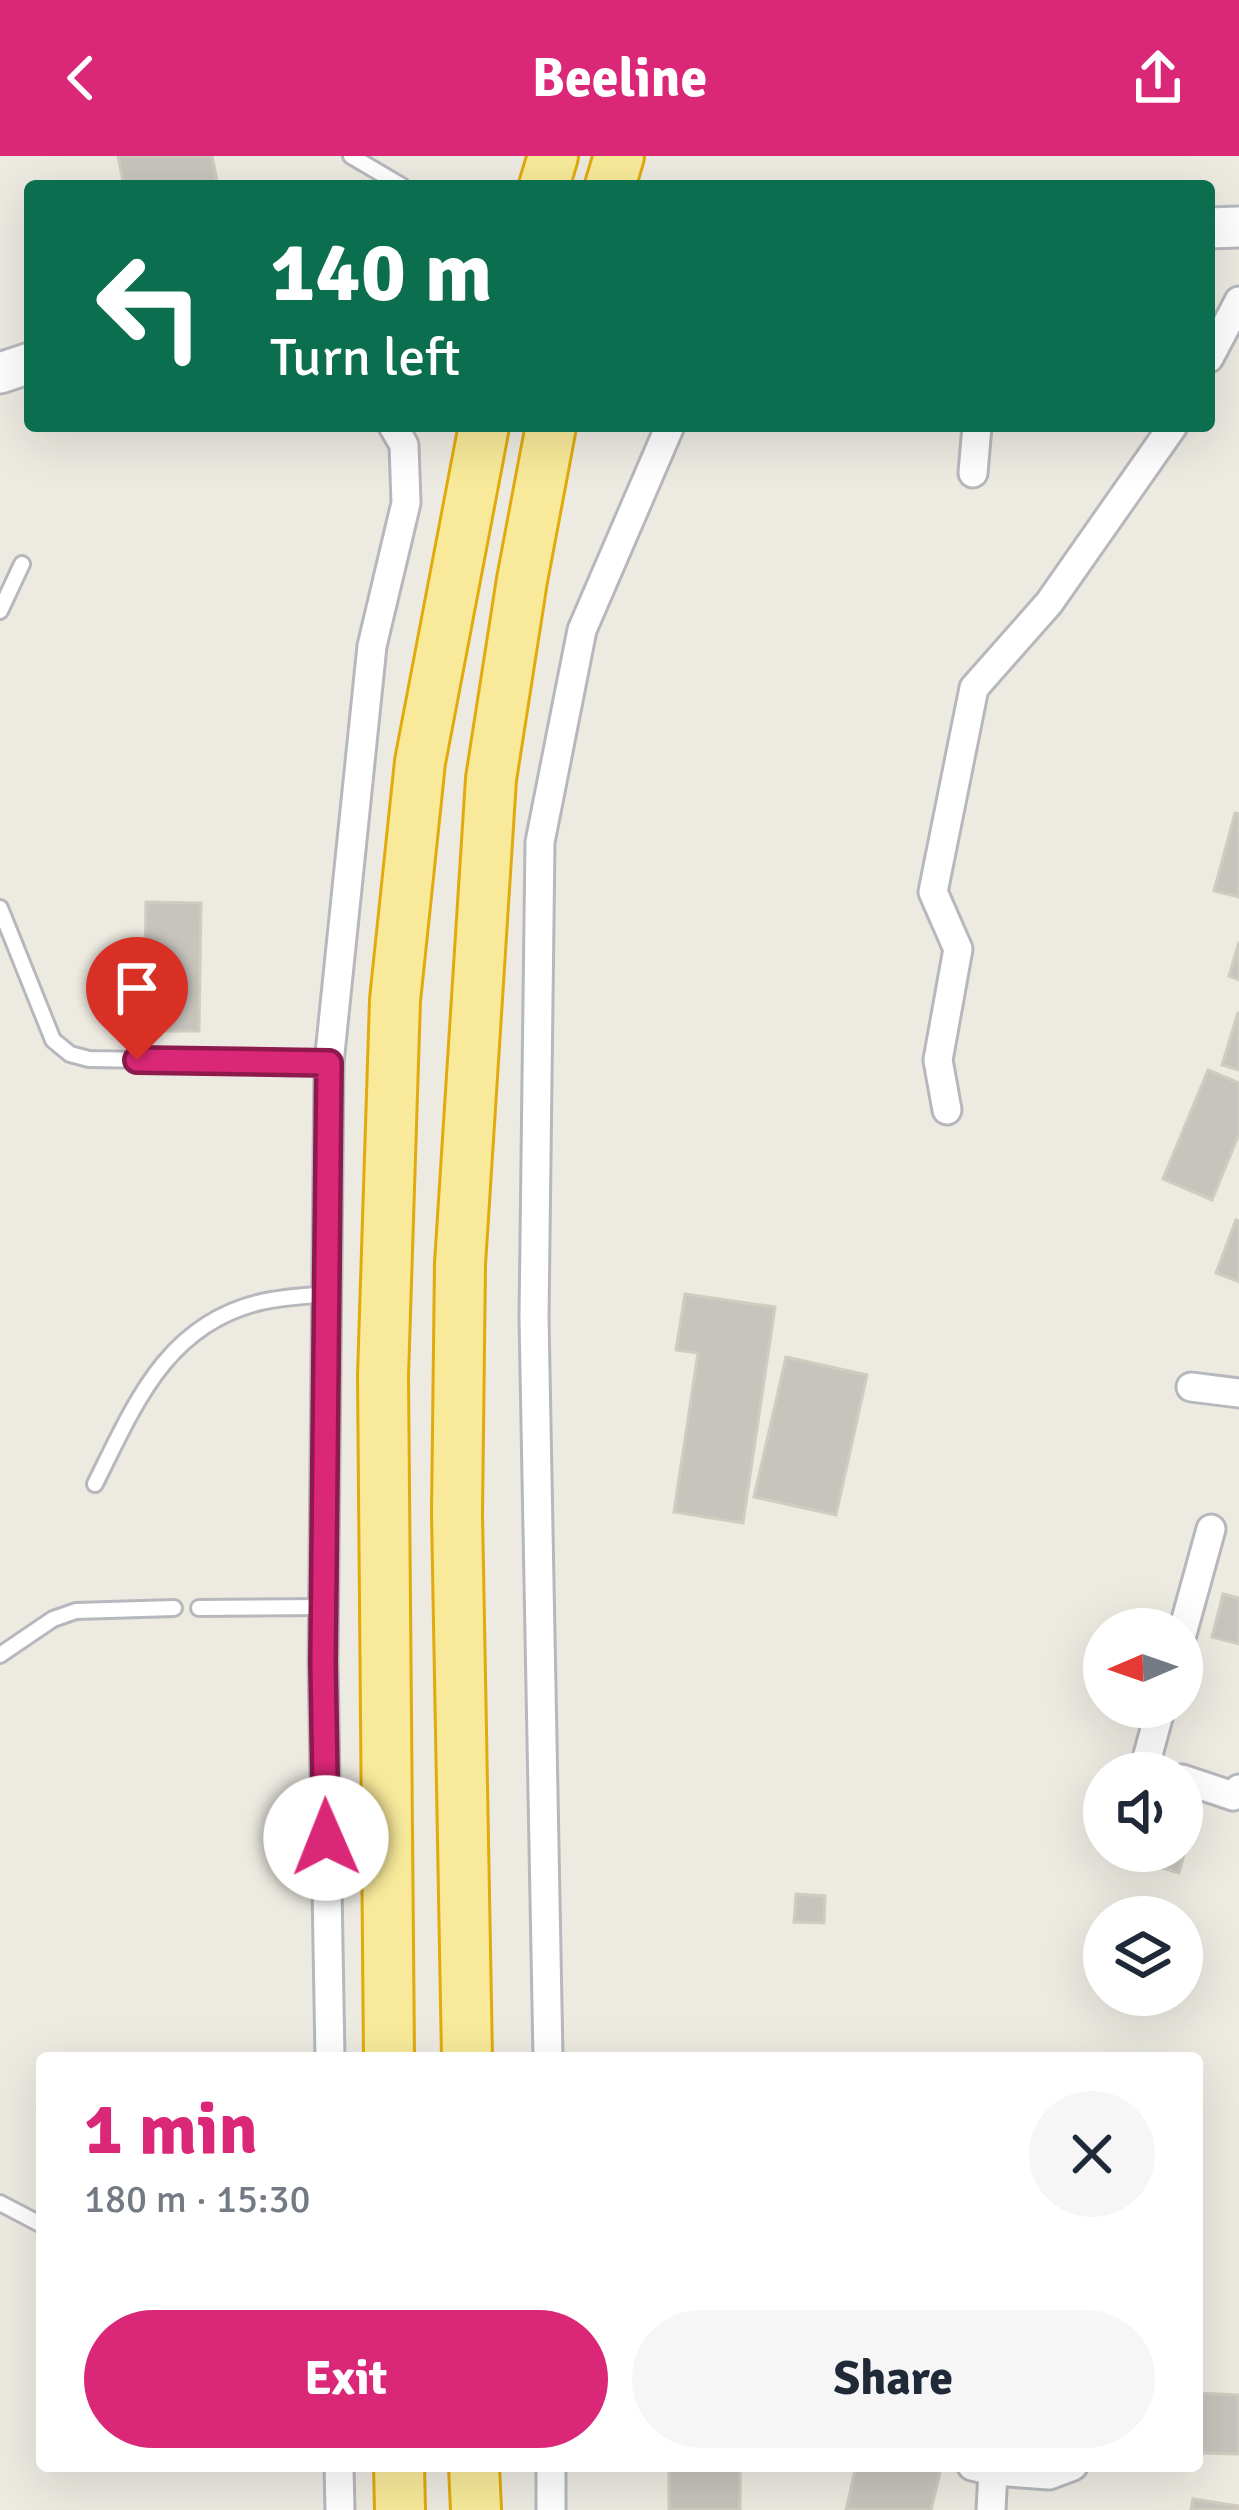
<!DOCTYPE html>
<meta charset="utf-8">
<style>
:root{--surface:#fff;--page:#f6f6f7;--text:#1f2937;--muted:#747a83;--accent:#db2777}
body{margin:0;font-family:Signika,sans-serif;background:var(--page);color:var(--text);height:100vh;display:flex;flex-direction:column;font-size:45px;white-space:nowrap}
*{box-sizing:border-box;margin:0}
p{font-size:39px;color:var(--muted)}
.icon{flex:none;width:66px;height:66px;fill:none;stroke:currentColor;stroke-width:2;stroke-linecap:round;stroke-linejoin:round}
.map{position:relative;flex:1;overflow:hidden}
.drawer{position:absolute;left:36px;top:1896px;width:1167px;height:420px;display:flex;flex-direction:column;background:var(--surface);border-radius:12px;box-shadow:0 12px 48px #0002}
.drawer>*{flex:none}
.hud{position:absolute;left:24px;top:24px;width:1191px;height:252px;border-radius:12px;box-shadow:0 12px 48px #0002;background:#0b6e4f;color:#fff;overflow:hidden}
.needle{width:78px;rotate:268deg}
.controls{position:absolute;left:1083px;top:1452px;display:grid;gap:24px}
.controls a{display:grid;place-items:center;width:120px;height:120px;border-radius:50%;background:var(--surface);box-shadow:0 12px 48px #0002;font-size:60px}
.pin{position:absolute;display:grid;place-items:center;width:102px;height:102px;color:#fff;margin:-123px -51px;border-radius:50% 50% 50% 0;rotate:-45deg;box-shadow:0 0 12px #0007}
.pin .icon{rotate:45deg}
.me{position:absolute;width:132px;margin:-66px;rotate:359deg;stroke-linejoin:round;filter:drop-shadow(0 0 9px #0008)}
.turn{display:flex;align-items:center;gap:42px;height:252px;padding:0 48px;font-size:54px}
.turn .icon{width:156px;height:156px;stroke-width:2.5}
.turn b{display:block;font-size:84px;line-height:102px}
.round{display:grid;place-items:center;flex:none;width:126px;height:126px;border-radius:63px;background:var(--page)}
.overview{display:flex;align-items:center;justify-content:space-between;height:204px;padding:0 48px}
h1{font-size:72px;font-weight:800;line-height:90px;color:var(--accent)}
.action{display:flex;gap:24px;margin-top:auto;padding:24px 48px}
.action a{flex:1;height:138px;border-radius:72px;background:var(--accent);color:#fff;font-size:48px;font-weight:800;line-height:138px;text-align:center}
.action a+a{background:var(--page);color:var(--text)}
header{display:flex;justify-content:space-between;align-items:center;height:156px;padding:0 48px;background:var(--accent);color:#fff;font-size:54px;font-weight:800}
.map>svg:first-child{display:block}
.building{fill:#c7c4be;stroke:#d0ccc0;stroke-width:3}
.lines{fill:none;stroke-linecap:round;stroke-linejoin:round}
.service-casing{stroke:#b7b8bd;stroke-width:20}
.minor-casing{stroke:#b7b8bd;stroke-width:33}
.secondary-casing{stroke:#b7b9bf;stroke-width:45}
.trunk-casing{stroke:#e1ab0c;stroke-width:54}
.service{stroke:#fff;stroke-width:14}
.minor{stroke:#fff;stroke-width:27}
.secondary{stroke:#fff;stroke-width:39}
.trunk{stroke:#f8ea9a;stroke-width:48}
.route-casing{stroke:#8e194d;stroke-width:30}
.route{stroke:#db2777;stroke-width:21}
</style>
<header><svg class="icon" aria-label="back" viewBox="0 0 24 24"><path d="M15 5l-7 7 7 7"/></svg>Beeline<svg class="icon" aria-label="share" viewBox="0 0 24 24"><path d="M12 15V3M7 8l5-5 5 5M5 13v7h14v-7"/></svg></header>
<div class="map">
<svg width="1239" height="2354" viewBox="0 0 1239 2354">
<rect width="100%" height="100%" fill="#eceae1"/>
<!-- building -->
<path class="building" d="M118,0H212L218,30H124Z
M1235,657L1239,658V741L1214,735Z
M146,746L201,747L199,875H144Z
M1239,786V824L1229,820Z
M1238,857H1239V914L1222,909Z
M1208,914L1239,927V978L1212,1044L1163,1023Z
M1236,1064L1239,1065V1126L1216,1117Z
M685,1138L775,1151L743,1367L674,1356L698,1197L676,1194Z
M786,1201L867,1219L836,1359L754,1341Z
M1223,1438L1239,1442V1488L1212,1481Z
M1182,1635L1200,1640L1179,1717L1131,1703L1134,1695H1182Z
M796,1738L825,1740L824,1767L794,1766Z
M1197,2237L1239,2239V2298L1197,2297Z
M669,2310H740V2354H669Z
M856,2310L941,2313L931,2354H846Z
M1193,2343L1239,2350V2354H1191Z"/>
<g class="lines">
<!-- service casing -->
<g class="service-casing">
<path id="service" d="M351,0L402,30
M0,455L22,408
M0,752L53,884L70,898L89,903L329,907
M95,1328C134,1250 166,1168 261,1146C282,1141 305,1140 327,1138
M199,1452L323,1451
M0,1499L53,1463L76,1455L174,1452
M0,2047L42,2069"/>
</g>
<!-- minor casing -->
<g class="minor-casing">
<path id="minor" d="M1209,202L1239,145
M973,317L977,270
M947,954L938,904L958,793L933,736L974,532L1049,447L1173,270
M1191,1231L1239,1237
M1182,1478L1211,1373
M1143,1617L1161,1551
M1182,1623L1233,1640L1239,1633
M330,1902L323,1506L329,907L372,490L406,347L404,289L393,270
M548,1902L534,1162L540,686L582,474L670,270
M339,2310L340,2354
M551,2310V2354
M972,2310L993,2315L991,2354
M993,2315L1049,2319L1073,2310"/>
</g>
<!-- secondary casing -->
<g class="secondary-casing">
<path id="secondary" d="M1209,72L1239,71
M0,217L30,207"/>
</g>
<!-- trunk casing -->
<g class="trunk-casing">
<path id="trunk" d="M544,30L553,0
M610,30L619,0
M389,1902L383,1220L395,844L420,606L484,270
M467,1902L457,1358L460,1108L491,623L522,424L551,270
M399,2310L400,2354
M474,2310L476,2354"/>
</g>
<!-- service -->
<use href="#service" class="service"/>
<!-- minor -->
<use href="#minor" class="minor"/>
<!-- secondary -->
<use href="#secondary" class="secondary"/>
<!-- trunk -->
<use href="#trunk" class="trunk"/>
</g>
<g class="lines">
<!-- route casing -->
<g class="route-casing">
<path id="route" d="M137,904L329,907L323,1506L326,1682"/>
</g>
<!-- route -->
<use href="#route" class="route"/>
</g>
</svg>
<div class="controls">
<a><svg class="needle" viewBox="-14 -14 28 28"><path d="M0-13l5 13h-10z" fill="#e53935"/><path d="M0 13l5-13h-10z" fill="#747a83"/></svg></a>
<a><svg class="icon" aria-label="sound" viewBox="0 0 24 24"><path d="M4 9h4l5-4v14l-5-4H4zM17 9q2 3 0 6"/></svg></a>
<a><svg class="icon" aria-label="layers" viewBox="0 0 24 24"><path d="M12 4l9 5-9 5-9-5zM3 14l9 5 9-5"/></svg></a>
</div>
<div class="pin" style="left:137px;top:904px;background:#d93025"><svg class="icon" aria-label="arrive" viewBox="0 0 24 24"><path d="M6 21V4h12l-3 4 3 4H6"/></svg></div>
<svg class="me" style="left:326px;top:1682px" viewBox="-20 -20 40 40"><circle r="19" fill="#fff"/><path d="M0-13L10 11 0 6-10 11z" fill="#db2777"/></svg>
<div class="hud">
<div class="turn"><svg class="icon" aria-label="left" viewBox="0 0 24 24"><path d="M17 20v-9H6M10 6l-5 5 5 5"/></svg><div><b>140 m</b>Turn left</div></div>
</div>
<section class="drawer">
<div class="overview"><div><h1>1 min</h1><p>180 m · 15:30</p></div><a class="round"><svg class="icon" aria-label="close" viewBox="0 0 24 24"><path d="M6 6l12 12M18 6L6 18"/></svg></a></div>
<div class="action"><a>Exit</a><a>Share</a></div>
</section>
</div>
